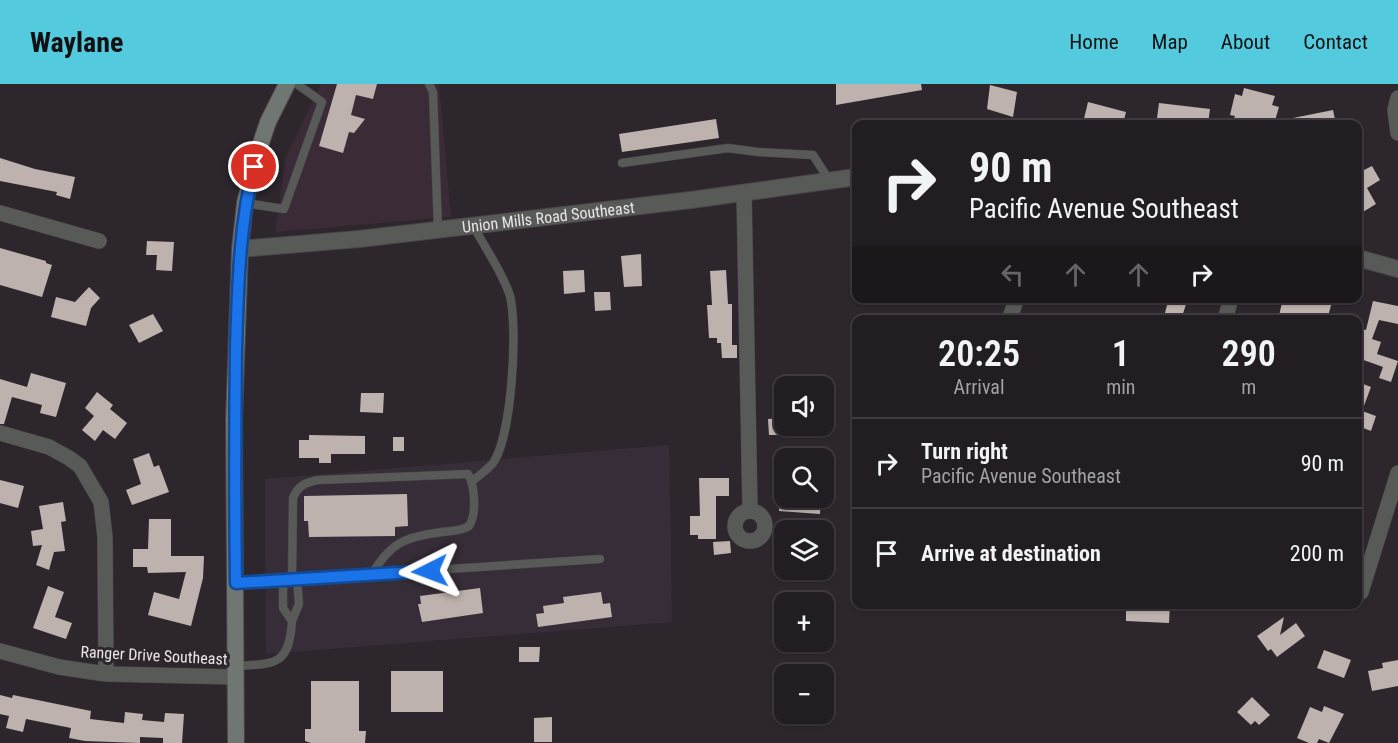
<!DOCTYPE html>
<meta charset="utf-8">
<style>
:root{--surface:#221d22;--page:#2e2a2f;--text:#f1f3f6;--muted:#a2a2a5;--line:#3f3b40;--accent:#54cade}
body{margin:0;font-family:"Roboto Condensed",sans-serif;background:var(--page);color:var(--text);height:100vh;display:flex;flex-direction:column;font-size:22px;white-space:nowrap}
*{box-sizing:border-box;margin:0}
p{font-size:20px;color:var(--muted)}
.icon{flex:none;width:33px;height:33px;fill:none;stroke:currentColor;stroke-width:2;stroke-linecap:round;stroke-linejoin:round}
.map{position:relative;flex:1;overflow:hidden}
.side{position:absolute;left:852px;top:231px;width:510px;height:294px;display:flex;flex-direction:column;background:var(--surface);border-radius:12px;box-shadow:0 2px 4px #0004,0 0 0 2px var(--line)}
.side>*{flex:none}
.guide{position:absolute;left:852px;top:36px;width:510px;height:183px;border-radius:12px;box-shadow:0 2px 4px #0004,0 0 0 2px var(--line);background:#221d22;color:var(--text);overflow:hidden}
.tools{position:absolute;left:774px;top:292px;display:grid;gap:12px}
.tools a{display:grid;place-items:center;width:60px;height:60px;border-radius:12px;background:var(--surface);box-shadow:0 2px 4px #0004,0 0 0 2px var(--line);font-size:30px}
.pin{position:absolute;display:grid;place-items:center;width:51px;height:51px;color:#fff;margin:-26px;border:3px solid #fff;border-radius:50%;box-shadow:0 2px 6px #0007}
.me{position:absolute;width:66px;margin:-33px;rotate:267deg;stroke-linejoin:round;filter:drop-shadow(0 0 4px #0008)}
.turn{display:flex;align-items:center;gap:21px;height:126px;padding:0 18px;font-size:27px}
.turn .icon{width:78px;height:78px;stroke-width:2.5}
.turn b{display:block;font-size:42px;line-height:51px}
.lanes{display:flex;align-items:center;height:57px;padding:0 18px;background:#0003;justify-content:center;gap:30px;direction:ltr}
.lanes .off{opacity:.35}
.eta{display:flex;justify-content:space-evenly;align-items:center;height:102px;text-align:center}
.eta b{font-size:36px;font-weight:600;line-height:42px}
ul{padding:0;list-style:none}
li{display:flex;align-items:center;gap:18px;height:90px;padding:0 18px;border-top:2px solid var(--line)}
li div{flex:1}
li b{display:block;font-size:22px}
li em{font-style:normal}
header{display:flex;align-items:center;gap:36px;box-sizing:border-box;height:84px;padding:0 30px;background:var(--accent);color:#111}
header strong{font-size:28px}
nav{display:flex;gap:33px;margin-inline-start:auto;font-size:21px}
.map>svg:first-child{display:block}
.commercial{fill:#3a2b37}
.built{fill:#372d38}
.building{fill:#bdb2ad}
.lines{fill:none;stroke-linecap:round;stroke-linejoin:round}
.service-casing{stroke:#4b454b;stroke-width:9}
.minor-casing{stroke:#4b454b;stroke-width:16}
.tertiary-casing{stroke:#4b454b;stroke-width:18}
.secondary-casing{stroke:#4b454b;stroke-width:18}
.service{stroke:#575a57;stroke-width:8}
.minor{stroke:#575a57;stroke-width:15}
.tertiary{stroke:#575a57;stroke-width:16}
.secondary{stroke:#707671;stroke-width:16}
.route-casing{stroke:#114b97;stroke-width:15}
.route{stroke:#1a73e8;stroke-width:10}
.labels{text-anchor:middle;stroke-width:6;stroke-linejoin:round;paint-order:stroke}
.street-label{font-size:16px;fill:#e8e4e8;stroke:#2d272d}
</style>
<header>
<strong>Waylane</strong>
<nav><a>Home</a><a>Map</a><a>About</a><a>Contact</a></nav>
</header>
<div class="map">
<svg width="1398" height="659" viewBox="0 0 1398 659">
<rect width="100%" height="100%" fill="#2d272d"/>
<!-- commercial -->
<path class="commercial" d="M321,0H439L451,133L275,148L286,73Z"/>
<!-- built -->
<path class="built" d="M669,361L672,538L266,570L265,395Z"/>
<!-- building -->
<path class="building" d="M337,0H377L373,15L356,11L351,31L365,35L354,49L349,48L343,69L319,62Z
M836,0H921L922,6L836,21Z
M990,1L1017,8L1013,33L987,25Z
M1244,4L1275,12L1272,21L1279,23L1274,40H1232L1235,32L1230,31L1235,10L1242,12Z
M1088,18L1126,28L1123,40L1083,39Z
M1159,19L1210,25L1208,40L1169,39L1170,35L1157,34Z
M1333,26L1336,40H1288V35Z
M716,35L719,54L622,68L619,50Z
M0,74L35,85L75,93L70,115L56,111L57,108L0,97Z
M1372,82L1380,96L1367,104L1376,120L1358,131V89Z
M147,157L174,158L172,187L156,186L157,171H146Z
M0,164L46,177V179L52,181L42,213L0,201Z
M641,170L642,202L624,203L621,172Z
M584,186L585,208L564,210L563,187Z
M726,186L728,220H732V261H737V274H722L721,259H717V254H709L707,221H712L710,187Z
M89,203L100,214L91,224L86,242L51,233L56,213L75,218Z
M594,208H610L611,226L595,227Z
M1169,214H1188L1181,236H1163Z
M1283,214H1333L1327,236H1293L1279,232Z
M1373,217L1398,222V240L1379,236L1372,255L1381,258L1377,270L1398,277L1391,298L1379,294L1383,283L1358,274V257L1362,245L1366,246Z
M153,230L163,247L139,259L129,241Z
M31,289L66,299L56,333L40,329L42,321L12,313L4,340H0V295L27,303Z
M1358,298L1371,303L1362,327L1376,332L1371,347L1358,342Z
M97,308L113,321L110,325L127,339L115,355L103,346L95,357L82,346L94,332L85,324Z
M361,309H384L383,329L360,328Z
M784,334V351H769L768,335Z
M309,351L365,352V370H331V379H319V374H299V356H309Z
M393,353H404V367H393Z
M149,369L154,383L159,381L169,408L132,421L126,406L141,400L133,375Z
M699,394H729V412H716V455H698V451H690V432H700Z
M0,396L24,402L18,424L0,419Z
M407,410L408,442L395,443V452L309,453L308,437H304V412Z
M780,414H821L820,430L779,427Z
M63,418L66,437L61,438L65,467L54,468L49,486L36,481L42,461L33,462L31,447L43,445L39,422Z
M149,435H171V472H204L203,494L191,542L148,531L154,508L179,515L186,488L148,489L147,483H133V465H148Z
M730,457L731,469L714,471L713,458Z
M48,502L64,508L55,533L72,539L66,555L33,544Z
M480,504L483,529L422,538L418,520H421L420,512Z
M601,508L603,520L610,519L612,533L538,543L536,530L544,529L543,522L564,519L563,513Z
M1126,520H1170L1169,539L1126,537Z
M1284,533L1280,551L1296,539L1305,552L1277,573L1271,565L1268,567L1257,552Z
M519,563H540L539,578H519Z
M1324,566L1351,576L1344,594L1317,584Z
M1398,576V602L1372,607L1368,587L1383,584L1382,579Z
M391,587H443V628H391Z
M311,597H359V647H366L365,659H311L305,657V645H311Z
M0,611L12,614L13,611L91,627L90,635L124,639L125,628L143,630L142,636L164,638L165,629L184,630L182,659H163V654L140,653V659L85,657L69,654L71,644L26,635L23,648L6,644L9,632L0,630Z
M1252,613L1270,631L1259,641L1255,637L1251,641L1237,628Z
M1324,622L1344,630L1329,659L1319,655L1317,659H1309L1297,654L1310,623L1322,628Z
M552,633V658H534V634Z"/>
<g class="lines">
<!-- service casing -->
<g class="service-casing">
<path id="service" d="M429,0L433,8L438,145
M622,79L728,64L758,68L813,71L829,96
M245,119L284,125L322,18L297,0
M472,397C479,392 487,386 493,379C512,352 518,244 510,212C503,189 485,164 474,143
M283,495V524L292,537L299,520L297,494
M292,495L293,414C298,401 307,398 319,396L468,390C475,402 477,430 469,442C462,447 451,447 442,448C405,453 391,458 372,490
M236,499L600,475
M236,582C276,580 289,581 292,537"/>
</g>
<!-- minor casing -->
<g class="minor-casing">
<path id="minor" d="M1398,14L1395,26L1398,49
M744,108L750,426
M0,129L99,157
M1009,236L1017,214
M1225,236L1231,214
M0,349L49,363L69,374L80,382L101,418L105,453L106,590
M735 442a15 15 0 1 1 30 0a15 15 0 1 1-30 0Z
M1361,508L1398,389
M0,567L59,583L106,590L236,593"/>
</g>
<!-- tertiary casing -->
<g class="tertiary-casing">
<g id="tertiary">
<path id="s1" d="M240,165L359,155L691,116L856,93"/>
<path d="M1358,174L1398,185"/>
</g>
</g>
<!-- secondary casing -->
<g class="secondary-casing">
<path id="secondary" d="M236,659L234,335L240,165L245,119L257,71L268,38L287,0"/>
</g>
<!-- service -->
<use href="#service" class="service"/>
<!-- minor -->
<use href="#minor" class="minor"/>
<!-- tertiary -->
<use href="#tertiary" class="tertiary"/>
<!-- secondary -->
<use href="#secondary" class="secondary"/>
</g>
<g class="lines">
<!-- route casing -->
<g class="route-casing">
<path id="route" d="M254,83C239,142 238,204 236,265C235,343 235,421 236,499L430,487"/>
</g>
<!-- route -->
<use href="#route" class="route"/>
</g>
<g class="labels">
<!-- street labels -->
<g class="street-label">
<text dy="6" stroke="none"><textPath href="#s1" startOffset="310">Union Mills Road Southeast</textPath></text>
<text transform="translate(154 571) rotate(3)" y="6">Ranger Drive Southeast</text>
</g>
</g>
</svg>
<div class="tools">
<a><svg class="icon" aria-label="sound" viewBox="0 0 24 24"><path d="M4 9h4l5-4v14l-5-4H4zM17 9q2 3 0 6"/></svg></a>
<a><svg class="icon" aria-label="search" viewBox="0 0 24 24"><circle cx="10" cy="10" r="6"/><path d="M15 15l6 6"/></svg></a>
<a><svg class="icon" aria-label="layers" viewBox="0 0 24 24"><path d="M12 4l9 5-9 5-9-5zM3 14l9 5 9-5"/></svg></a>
<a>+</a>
<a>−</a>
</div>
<div class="pin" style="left:254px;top:83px;background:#d93025"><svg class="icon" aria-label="arrive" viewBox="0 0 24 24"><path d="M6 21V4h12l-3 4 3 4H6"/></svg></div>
<svg class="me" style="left:430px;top:487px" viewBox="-20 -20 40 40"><path d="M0-17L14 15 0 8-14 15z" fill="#1a73e8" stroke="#fff" stroke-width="4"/></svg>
<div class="guide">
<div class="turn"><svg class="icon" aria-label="right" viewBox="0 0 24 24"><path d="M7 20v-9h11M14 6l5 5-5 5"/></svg><div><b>90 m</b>Pacific Avenue Southeast</div></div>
<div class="lanes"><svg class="icon off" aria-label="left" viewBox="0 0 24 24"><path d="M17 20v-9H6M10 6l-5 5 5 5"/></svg><svg class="icon off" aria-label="ahead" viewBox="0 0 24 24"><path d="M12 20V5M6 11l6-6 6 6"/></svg><svg class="icon off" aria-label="ahead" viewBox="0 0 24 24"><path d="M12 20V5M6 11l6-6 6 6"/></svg><svg class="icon" aria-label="right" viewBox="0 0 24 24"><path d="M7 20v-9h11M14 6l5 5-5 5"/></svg></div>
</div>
<section class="side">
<div class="eta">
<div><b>20:25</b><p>Arrival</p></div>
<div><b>1</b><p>min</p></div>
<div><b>290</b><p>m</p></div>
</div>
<ul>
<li><svg class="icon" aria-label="right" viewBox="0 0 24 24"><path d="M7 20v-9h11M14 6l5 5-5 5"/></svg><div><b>Turn right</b><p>Pacific Avenue Southeast</p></div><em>90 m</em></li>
<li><svg class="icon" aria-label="arrive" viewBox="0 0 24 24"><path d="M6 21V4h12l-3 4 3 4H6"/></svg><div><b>Arrive at destination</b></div><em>200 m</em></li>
</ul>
</section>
</div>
